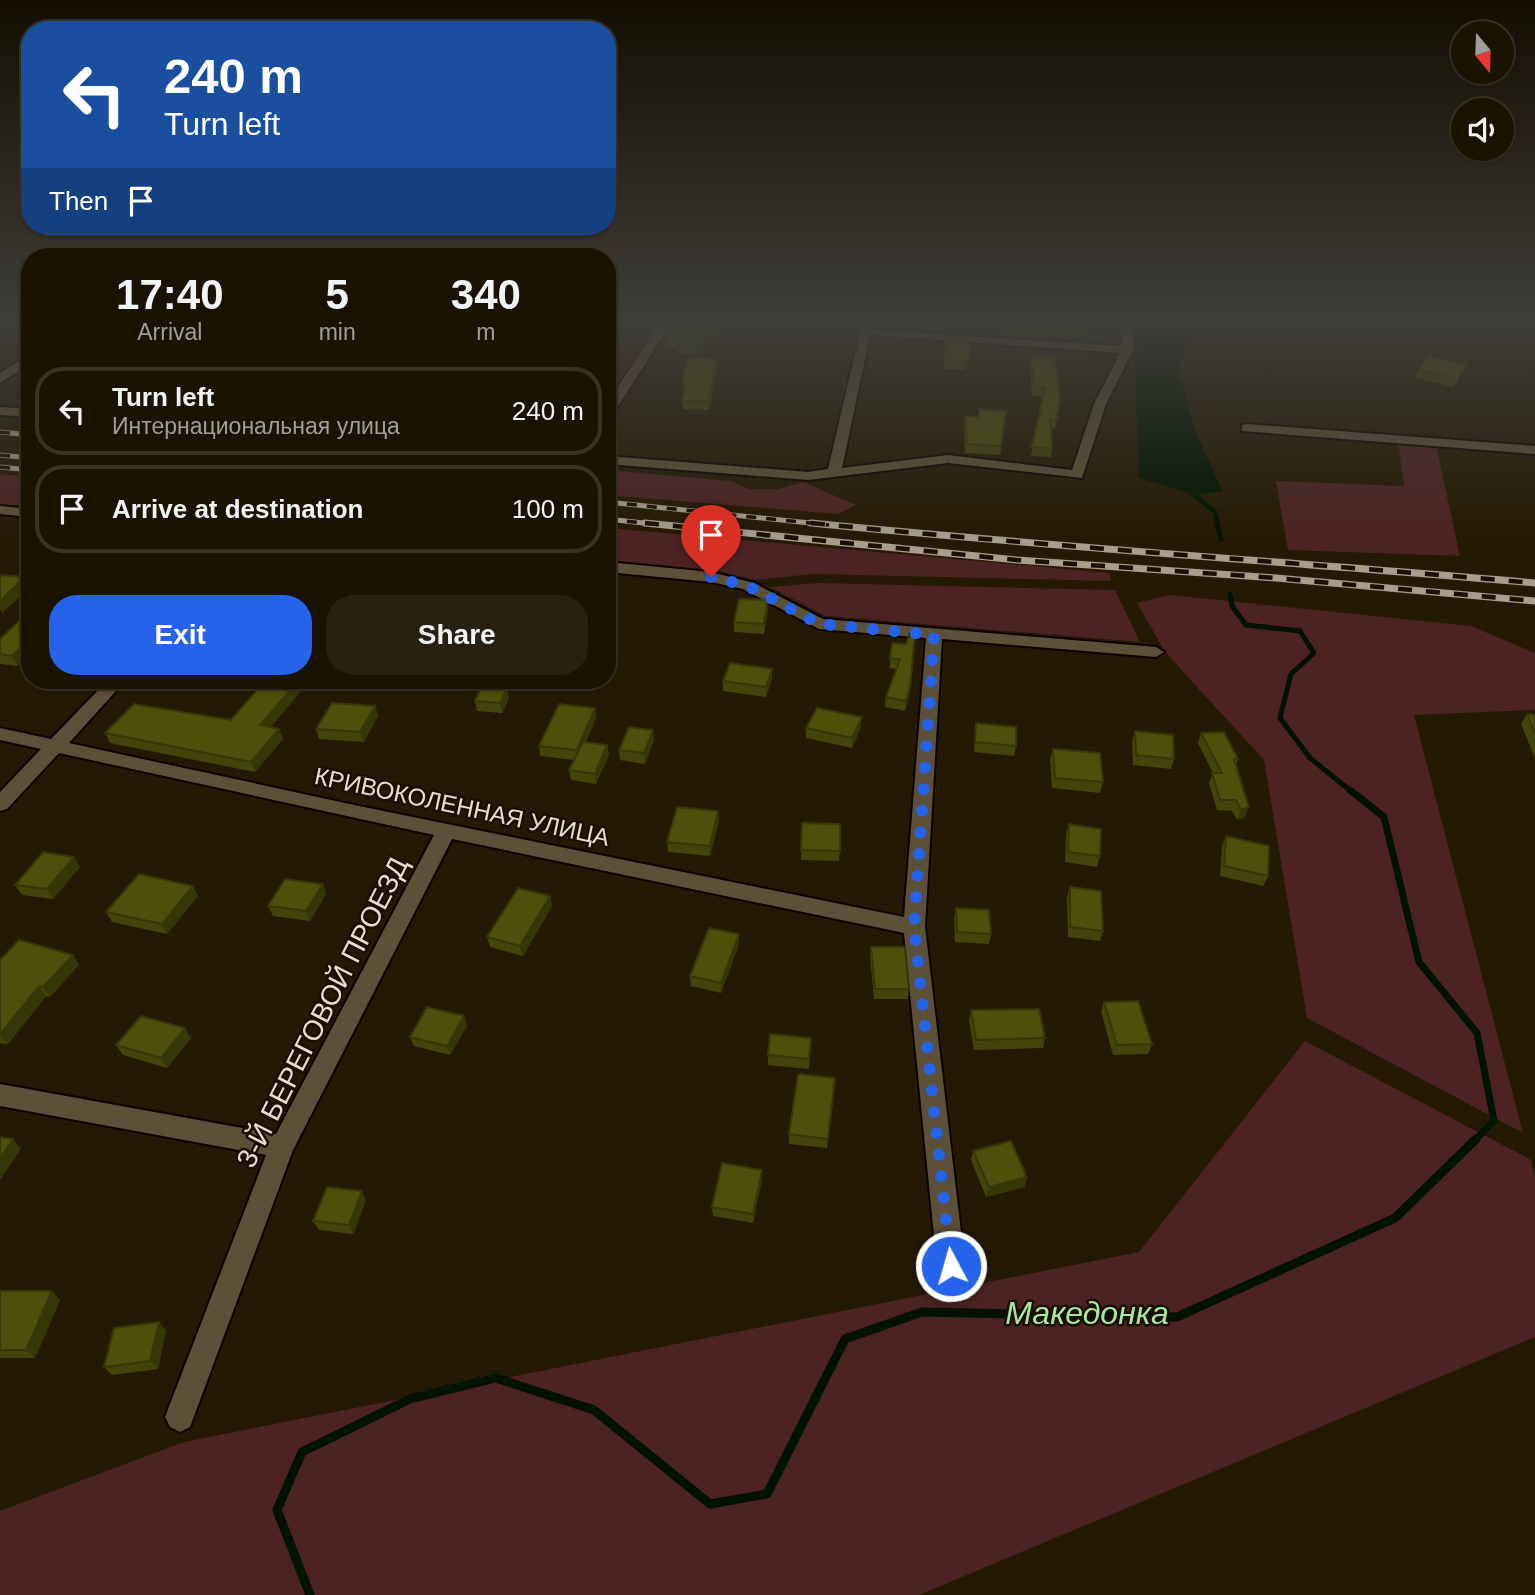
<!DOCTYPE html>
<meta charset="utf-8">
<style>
:root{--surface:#1b1302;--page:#282011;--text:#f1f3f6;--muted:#a09e99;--line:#393224;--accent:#2563eb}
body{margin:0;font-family:Arial,sans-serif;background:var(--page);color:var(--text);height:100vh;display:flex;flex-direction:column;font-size:26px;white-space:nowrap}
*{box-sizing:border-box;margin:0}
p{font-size:23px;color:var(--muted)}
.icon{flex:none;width:38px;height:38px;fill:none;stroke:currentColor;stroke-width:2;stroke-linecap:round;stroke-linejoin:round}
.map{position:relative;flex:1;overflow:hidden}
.side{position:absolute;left:21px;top:248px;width:595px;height:441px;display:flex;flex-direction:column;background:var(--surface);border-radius:28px;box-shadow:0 2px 5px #0004,0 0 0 2px var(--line)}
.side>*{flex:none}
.top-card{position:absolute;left:21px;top:21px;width:595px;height:214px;border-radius:28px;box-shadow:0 2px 5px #0004,0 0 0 2px var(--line);background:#1a4fa0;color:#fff;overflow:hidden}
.needle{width:46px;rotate:161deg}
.tools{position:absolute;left:1451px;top:21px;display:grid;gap:14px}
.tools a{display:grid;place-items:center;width:63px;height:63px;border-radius:50%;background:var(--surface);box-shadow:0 2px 5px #0004,0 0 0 2px var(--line);font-size:35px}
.pin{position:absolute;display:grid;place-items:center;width:60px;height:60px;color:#fff;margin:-72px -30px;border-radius:50% 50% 50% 0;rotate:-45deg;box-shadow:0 0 7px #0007}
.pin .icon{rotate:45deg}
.me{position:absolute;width:77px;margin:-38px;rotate:354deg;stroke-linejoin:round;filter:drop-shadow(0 0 5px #0008)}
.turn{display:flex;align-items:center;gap:24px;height:147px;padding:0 28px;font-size:32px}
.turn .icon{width:91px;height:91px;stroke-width:2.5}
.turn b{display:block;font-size:49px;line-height:60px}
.then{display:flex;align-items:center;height:66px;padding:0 28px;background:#0003;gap:14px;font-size:26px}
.eta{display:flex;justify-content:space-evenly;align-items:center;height:119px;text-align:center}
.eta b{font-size:42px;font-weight:600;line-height:49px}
.action{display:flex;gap:14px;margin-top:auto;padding:14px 28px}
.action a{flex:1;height:80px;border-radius:28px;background:var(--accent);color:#fff;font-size:28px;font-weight:600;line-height:80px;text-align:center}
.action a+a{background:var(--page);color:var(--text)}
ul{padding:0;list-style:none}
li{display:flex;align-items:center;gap:21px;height:88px;margin:0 14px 10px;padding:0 14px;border:4px solid var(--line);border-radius:28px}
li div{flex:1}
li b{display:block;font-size:26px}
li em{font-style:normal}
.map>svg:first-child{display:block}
.green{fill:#4c2322}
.water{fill:#001300}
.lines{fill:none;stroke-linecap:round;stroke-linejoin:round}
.stream-far3{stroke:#001300;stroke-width:4.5}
.stream-far2{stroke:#001300;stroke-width:5}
.stream-far1{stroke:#001300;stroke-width:7}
.stream{stroke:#001300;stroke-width:9}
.minor-casing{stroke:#0d0400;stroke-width:4}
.minor{fill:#5d5038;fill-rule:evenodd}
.rail-far1-casing{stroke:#a79e8e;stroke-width:5}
.rail-casing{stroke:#a79e8e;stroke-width:7}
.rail-far1{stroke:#1b0f00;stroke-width:3.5;stroke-dasharray:10;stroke-linecap:butt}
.rail{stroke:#1b0f00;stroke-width:4.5;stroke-dasharray:14;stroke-linecap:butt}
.wall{fill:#424409}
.shaded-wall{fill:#363707}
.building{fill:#4d4f0a;stroke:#363707;stroke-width:2}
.route{stroke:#2563eb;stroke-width:12;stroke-dasharray:0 21.6}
.labels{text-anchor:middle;stroke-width:5;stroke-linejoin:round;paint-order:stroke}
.street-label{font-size:24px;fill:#e6ded1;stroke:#1b0f00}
.near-street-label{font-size:28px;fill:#e6ded1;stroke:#1b0f00}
.near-water-label{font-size:32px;font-style:italic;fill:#a9e69e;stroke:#1b0f00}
</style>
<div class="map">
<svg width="1535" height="1595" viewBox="0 0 1535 1595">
<rect width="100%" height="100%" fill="#241903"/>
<!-- green -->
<path class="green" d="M1398,441L1436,445L1460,556L1288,550L1276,481L1404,486Z
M607,470L731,481L749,489H779L803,482L856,505L838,514L607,495Z
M0,474L30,477V507L0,504Z
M607,528L1110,573L1111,581L813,574L756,580L718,571L607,561Z
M818,583L1115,590L1140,642L825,616L770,587Z
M1170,595L1471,626L1535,653V710L1414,715L1523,1133L1307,1018L1264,760L1165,652L1137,603Z
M1305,1041L1531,1160L1535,1177V1337L919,1595H0V1511L184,1442L1139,1252Z"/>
<!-- water -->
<path class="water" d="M1145,319H1214L1195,332L1177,365L1194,428L1222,491L1196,495L1139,478L1135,360Z"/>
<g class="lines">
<!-- stream-far3 -->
<path class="stream-far3" d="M1189,491L1215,512L1218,525"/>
<!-- stream-far2 -->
<path class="stream-far2" d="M1217,523L1221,539
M1230,595L1232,606L1246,625L1300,631L1314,653L1291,674L1280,718L1310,758L1352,792"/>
<!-- stream-far1 -->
<path class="stream-far1" d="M1350,790L1384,817L1419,962L1477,1033L1494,1121L1474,1141"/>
<!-- stream -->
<path class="stream" d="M310,1595L277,1510L302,1452L410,1399L496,1378L594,1410L710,1504L767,1494L845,1339L922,1312L1177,1317L1395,1218L1476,1139"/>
<!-- minor casing -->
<g class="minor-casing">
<path id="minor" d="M662,319H674L613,414L607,418V404Z
M1121,319H1133V350L1106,404L1082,478L948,463L808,480L607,464V456L808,472L828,469L861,329L1121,346ZM870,335L1120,353L1094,404L1072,470L948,455L842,468Z
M30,354V364L0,383V373Z
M0,407L30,409V417L0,415Z
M1247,424L1535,446V454L1242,431V425Z
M0,506L30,509V517L0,514Z
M607,562L711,572L754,583L823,619L1156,647L1164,652L1156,657L942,639L925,927L965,1266L961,1275L951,1279L941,1275L937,1266L904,933L452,839L293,1150L190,1427L180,1432L170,1427L165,1417L266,1155L0,1106V1084L276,1134L434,835L59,753L7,809L0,811V792L41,749L0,740V728L51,739L107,681H125L69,743L359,806L904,917L926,638L819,629L743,589L711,582L607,572Z"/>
</g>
<!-- minor -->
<use href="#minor" class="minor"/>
<!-- rail-far1 casing -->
<g class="rail-far1-casing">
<path id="rail-far1" d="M0,432L30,435
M0,455L30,458
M0,467L30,470
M607,502L829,525
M607,519L662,525"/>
</g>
<!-- rail casing -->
<g class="rail-casing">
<path id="rail" d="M645,523L1017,560L1276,578L1535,601
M811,523C1052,547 1294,562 1535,583"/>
</g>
<!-- rail-far1 -->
<use href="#rail-far1" class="rail-far1"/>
<!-- rail -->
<use href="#rail" class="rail"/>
</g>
<!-- wall -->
<path class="wall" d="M993,319H1074L1083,330L1082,338L1002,336L992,325Z
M722,329L697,355L678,354V348L666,347V339Z
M946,340L969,364L964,370L943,369Z
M1031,357L1060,400L1055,429L1051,428L1052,448L1051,457L1031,456L1043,396H1032L1030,365Z
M1466,365L1462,373L1453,387L1415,378L1419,370Z
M717,367L709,410L683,409L682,401L684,392L683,391L682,382Z
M1006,411L1000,455L965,453L964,424L965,416L978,417Z
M768,610L764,634L734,632V622Z
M20,620L18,666L0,664V639Z
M906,644L909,697L905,711L885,707L886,697L896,669L890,668V659Z
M772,669V678L766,697L723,691V681Z
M186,681H219L214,688L188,684Z
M304,687L271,727L279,729L283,739L255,772L110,743L105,733L231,720Z
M509,698L502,713L477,711L475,701Z
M375,706L378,716L364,742L319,739L316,729Z
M595,708L596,718L586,742L607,745L609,755L596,784L571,780L569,770L574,760L540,756L539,746Z
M1527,714L1535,715V758L1521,724Z
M976,723L1016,746L1014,756L974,752Z
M861,727L852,748L806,738V728Z
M1135,731L1174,759L1171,769L1133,765L1132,741Z
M1201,733L1238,759L1236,765L1245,817L1237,820L1232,811L1217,810L1209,783L1213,773L1198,743Z
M654,740L645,764L620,760L619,750Z
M1053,749L1103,782L1100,793L1052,788L1050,759Z
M718,811L719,821L710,856L668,852L667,842Z
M802,823L840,851L839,861L801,860Z
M1069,824L1100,856L1097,867L1065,862L1066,834Z
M1226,836L1268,876L1263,886L1220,876L1222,846Z
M74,857L80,867L53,899L22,895L15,885Z
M323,884L326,894L310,921L273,916L268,906Z
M193,886L198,896L167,934L112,922L106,912Z
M1070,887L1103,931L1100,941L1068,937L1067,897Z
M550,896L552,906L523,956L490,947L487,937Z
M956,908L991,934L989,944L955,942L954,918Z
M739,934V944L721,993L691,986L690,976Z
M871,947L909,989L908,999H874L870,957Z
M0,960L79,965L50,997L46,996L8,1044L0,1043Z
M1104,1002L1152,1044L1148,1054L1113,1055L1101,1011Z
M971,1010L1045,1038L1043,1048L974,1050L969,1020Z
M464,1016L467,1026L450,1055L414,1046L410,1037Z
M185,1028L191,1038L167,1068L123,1055L116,1045Z
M811,1038L809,1069L768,1065V1055Z
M835,1078L827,1148L789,1144V1134Z
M973,1151L1025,1187L986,1197L971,1160Z
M762,1179L753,1223L713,1216L712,1207Z
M366,1200L353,1234L319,1230L313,1221Z
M0,1291H52L60,1300L35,1358H0Z
M166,1330L158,1369L112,1375L104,1367Z"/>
<!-- shaded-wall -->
<path class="shaded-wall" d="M722,321V329L697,355L696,347Z
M616,324V332L607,354V343Z
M970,356L969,364L964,370L965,362Z
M717,359V367L709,410L708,401Z
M1466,365L1462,373L1453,387L1457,379Z
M25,577L30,588L2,613L0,609V601Z
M768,600V610L764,634V624Z
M30,639V654L18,666L12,656Z
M772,669V678L766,697V687Z
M211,681H219L214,688Z
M298,681H302L304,687L264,735L260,725Z
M910,687L909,697L905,711L906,701Z
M507,688L509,698L502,713L500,703Z
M375,706L378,716L364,742L360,732Z
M595,708L596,718L578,760L577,750Z
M862,717L861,727L852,748V738Z
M279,729L283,739L255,772L251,762Z
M653,730L654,740L645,764L644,753Z
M607,745L609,755L596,784L595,774Z
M1249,807L1245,817L1237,820L1241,810Z
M718,811L719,821L710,856V846Z
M74,857L80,867L53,899L47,889Z
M323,884L326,894L310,921L306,911Z
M193,886L198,896L167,934L162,924Z
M550,896L552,906L523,956L520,946Z
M739,934V944L721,993V983Z
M73,955L79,965L50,997L43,987Z
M39,986L46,996L8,1044L0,1035Z
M464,1016L467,1026L450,1055L447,1046Z
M185,1028L191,1038L167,1068L161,1058Z
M13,1139L21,1149L0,1180V1159Z
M762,1170V1179L753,1223V1214Z
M1027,1177L1025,1187L986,1197L989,1187Z
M362,1191L366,1200L353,1234L349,1225Z
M52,1291L60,1300L35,1358L26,1350Z
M159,1322L166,1330L158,1369L150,1361Z"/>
<!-- building -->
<path class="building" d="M674,319H708L722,321L696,347L678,346L680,339H666Z
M995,319H1074L1083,330L1003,327Z
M607,323L616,324L607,343Z
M946,340L971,342L970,356L965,362L944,361Z
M1428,356L1466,365L1457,379L1419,370Z
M688,357L717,359L708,401H682L686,386L682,382Z
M1031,357H1055L1060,400L1056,420L1050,419L1052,448L1032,447L1045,388L1034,387Z
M980,409L1006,411L1001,446L967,444L965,416L978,417Z
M2,575L25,577L0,601V577Z
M739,599L768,600L764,624L734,622Z
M20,620L30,621V639L12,656L0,654V639Z
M910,633L915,634L910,687L906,701L886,697L900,659H890L892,643L906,644Z
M730,663L772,669L766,687L723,681Z
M265,681H298L260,725L279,729L251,762L105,733L134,704L231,720Z
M482,686L507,688L500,703L475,701Z
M332,703L375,706L360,732L316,729Z
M559,704L595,708L577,750L539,746Z
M817,708L862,717L852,738L806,728Z
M1527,714L1535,715V734Z
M976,723L1016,727V746L975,742Z
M629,727L653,730L644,753L619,750Z
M1135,731L1173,735L1174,759L1136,755Z
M1224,732L1238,759H1234L1249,807L1241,810L1236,800H1220L1212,773H1222L1201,733Z
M583,742L607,745L595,774L569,770Z
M1053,749L1100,753L1103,782L1055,778Z
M677,807L718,811L710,846L667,842Z
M802,823L840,824V851L801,850Z
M1069,824L1101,829L1100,856L1068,852Z
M1226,836L1269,846L1268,876L1224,866Z
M43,852L74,857L47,889L15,885Z
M139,874L193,886L162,924L106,912Z
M285,879L323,884L306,911L268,906Z
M1070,887L1101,891L1103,931L1070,927Z
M518,888L550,896L520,946L487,937Z
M956,908L989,910L991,934L957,932Z
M709,928L739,934L721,983L690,976Z
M19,940L73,955L43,987L39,986L0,1034V960Z
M871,947H905L909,989H875Z
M1138,1001L1152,1044L1117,1045L1104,1002Z
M427,1007L464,1016L447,1046L410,1037Z
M1039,1009L1045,1038L976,1040L971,1010Z
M141,1016L185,1028L161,1058L116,1045Z
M770,1034L811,1038L809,1059L768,1055Z
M798,1074L835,1078L828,1139L789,1134Z
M0,1137L13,1139L0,1159Z
M1011,1141L1027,1177L989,1187L973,1151Z
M722,1163L762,1170L753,1214L712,1207Z
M327,1187L362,1191L349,1225L313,1221Z
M0,1291H52L26,1350H0Z
M159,1322L150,1361L104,1367L114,1328Z"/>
<!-- sky -->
<linearGradient id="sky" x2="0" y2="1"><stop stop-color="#140e02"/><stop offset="0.59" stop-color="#3f3e39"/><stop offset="1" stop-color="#3f3e39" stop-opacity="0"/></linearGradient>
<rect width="1535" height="542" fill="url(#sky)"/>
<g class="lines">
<!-- route -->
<path class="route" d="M711,577L748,586L819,624L934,635L914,927L951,1266"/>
</g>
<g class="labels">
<!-- street labels -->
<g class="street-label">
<text transform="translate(462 807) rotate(12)" y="8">КРИВОКОЛЕННАЯ УЛИЦА</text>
</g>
<!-- near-street labels -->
<g class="near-street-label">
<text transform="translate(322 1012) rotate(-63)" y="10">3-Й БЕРЕГОВОЙ ПРОЕЗД</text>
</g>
<!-- near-water labels -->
<g class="near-water-label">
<text x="1087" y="1324">Македонка</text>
</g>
</g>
</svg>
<div class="tools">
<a><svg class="needle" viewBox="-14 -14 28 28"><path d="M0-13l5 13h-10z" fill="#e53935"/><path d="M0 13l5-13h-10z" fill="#a09e99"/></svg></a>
<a><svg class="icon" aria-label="sound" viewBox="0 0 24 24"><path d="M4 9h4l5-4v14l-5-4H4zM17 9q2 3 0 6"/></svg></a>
</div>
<div class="pin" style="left:711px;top:577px;background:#d93025"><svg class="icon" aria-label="arrive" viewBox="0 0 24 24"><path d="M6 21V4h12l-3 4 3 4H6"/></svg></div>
<svg class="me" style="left:951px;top:1266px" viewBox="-20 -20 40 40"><circle r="17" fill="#2563eb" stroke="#fff" stroke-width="3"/><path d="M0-11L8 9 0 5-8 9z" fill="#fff"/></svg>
<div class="top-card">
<div class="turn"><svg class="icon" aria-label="left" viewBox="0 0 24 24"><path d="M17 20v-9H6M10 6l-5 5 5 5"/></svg><div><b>240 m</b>Turn left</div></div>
<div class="then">Then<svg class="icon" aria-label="arrive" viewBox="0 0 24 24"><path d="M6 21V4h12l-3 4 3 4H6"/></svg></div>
</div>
<section class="side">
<div class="eta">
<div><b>17:40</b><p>Arrival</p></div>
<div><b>5</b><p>min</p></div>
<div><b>340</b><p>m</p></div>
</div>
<ul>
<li><svg class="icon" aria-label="left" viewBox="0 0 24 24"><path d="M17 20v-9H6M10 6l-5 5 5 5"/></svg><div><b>Turn left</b><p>Интернациональная улица</p></div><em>240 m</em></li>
<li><svg class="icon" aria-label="arrive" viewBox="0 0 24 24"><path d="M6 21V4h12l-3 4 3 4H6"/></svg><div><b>Arrive at destination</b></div><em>100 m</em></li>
</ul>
<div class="action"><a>Exit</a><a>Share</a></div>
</section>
</div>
